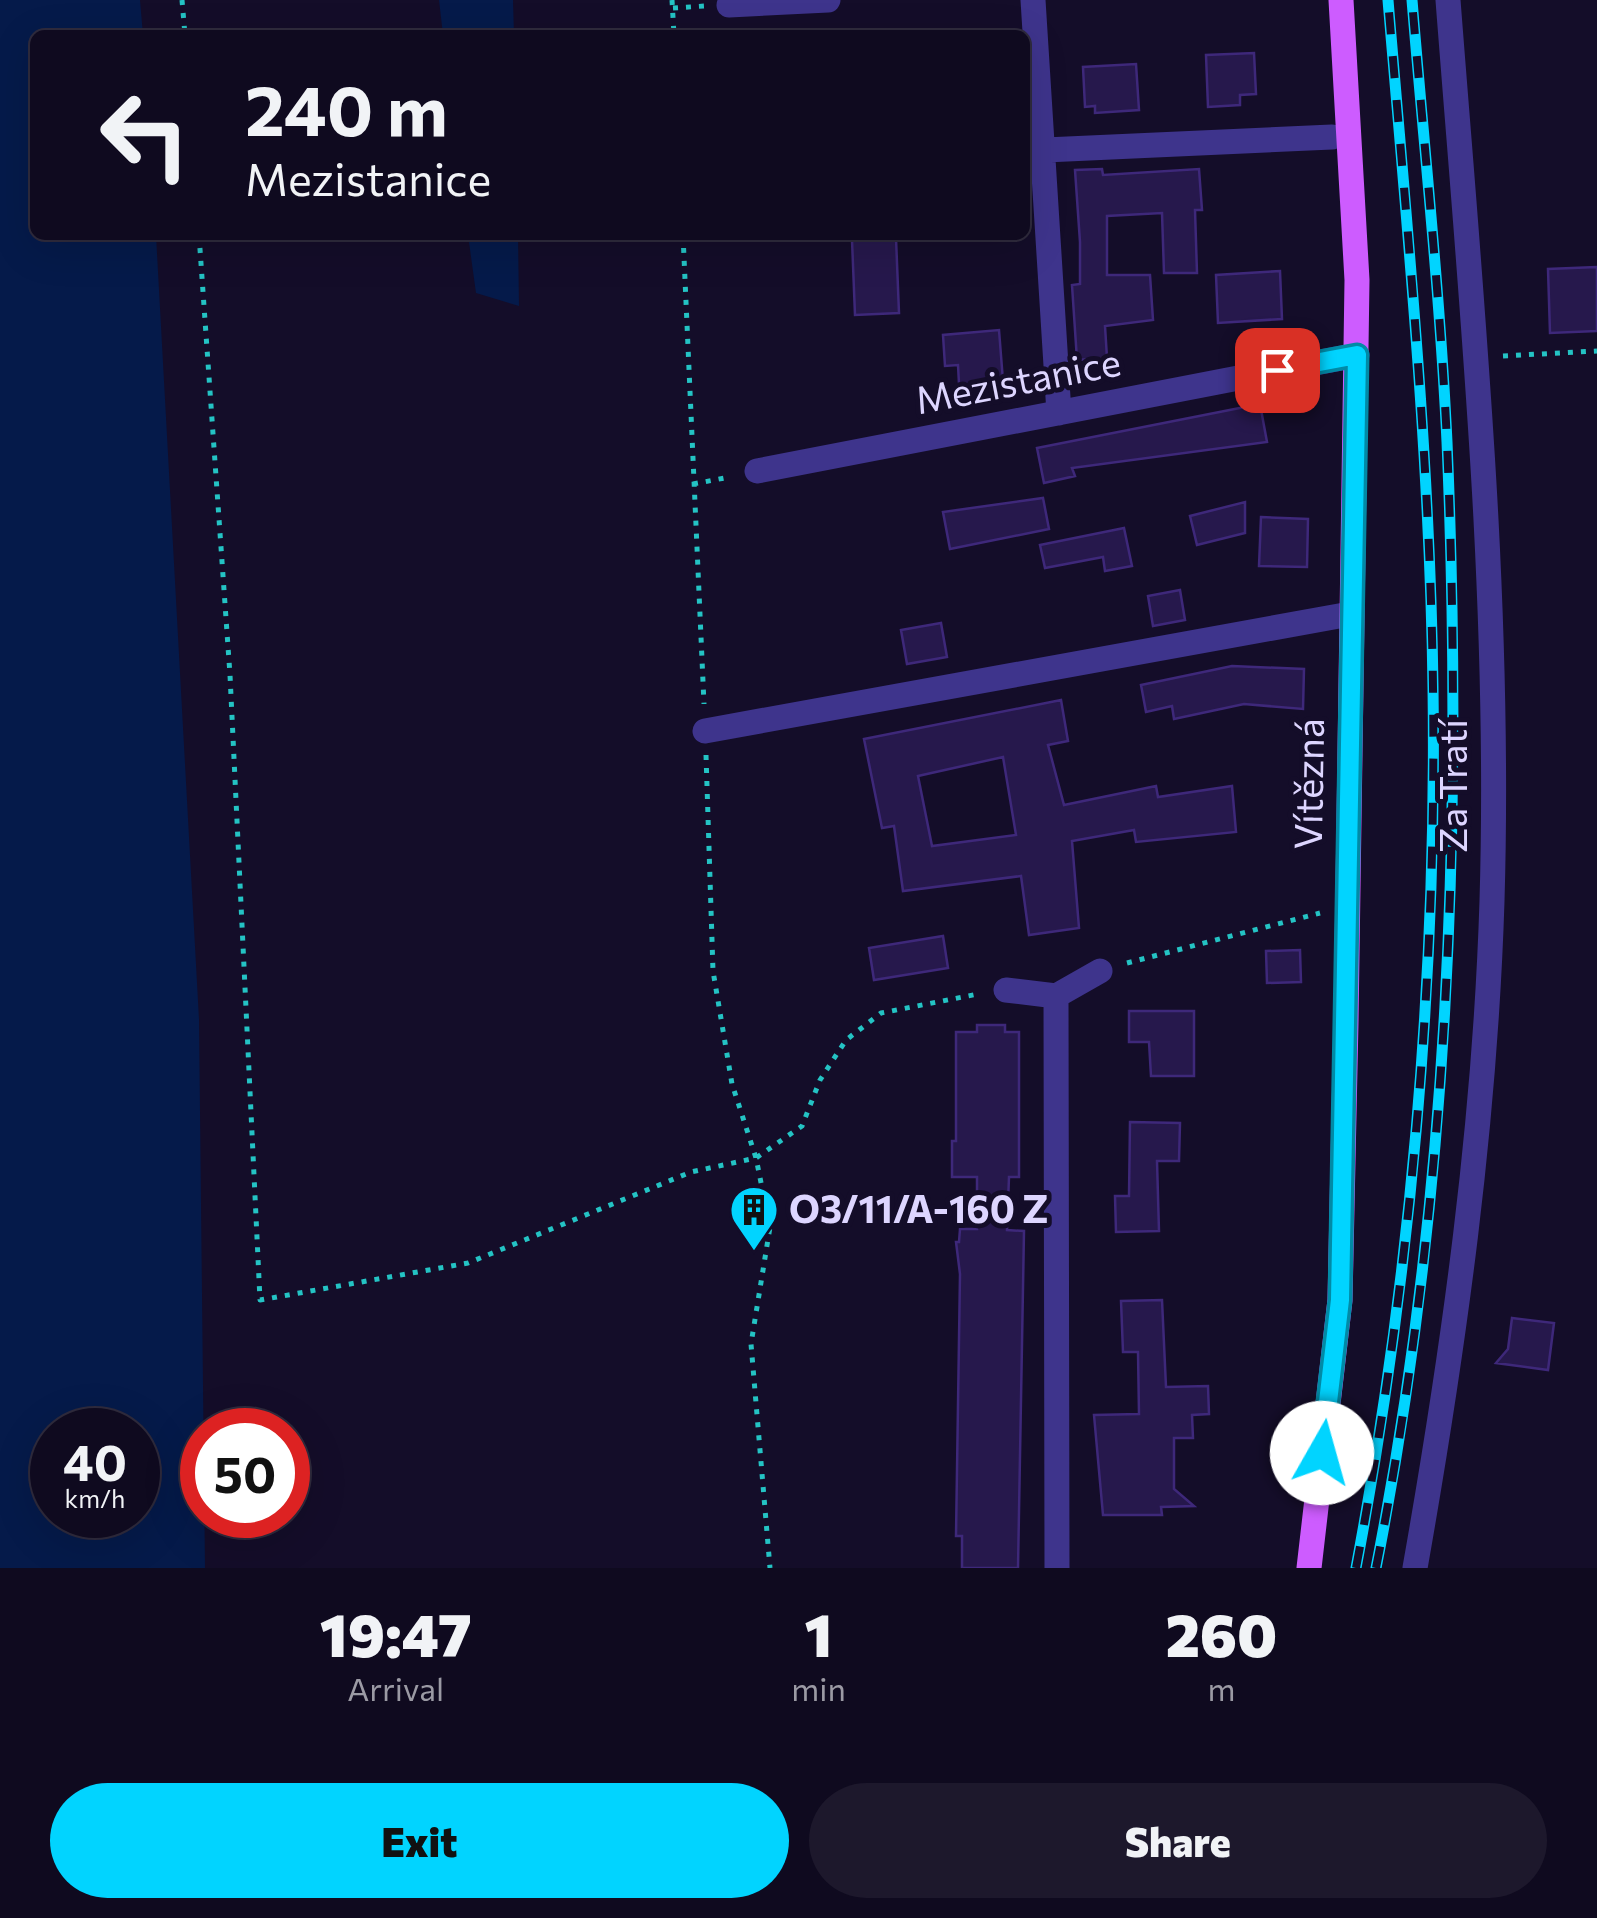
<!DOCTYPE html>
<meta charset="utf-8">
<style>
:root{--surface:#0f0a1f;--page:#1d182c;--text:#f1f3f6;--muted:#9b9aa4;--line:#2f2b3d;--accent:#01d4ff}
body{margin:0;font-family:Commissioner,sans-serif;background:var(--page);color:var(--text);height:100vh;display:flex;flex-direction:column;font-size:38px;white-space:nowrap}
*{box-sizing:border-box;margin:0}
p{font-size:32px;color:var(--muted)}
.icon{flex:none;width:55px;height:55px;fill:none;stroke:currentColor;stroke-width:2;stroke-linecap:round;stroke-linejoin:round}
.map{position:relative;height:1568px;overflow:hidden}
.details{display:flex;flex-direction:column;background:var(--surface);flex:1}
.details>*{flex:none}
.hud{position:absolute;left:30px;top:30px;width:1000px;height:210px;border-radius:15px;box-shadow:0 10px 40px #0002,0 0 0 2px var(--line);background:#0f0a1f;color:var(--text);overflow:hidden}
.speed{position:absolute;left:30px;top:1408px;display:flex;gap:20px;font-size:50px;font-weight:700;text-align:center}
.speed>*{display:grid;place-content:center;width:130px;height:130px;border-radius:50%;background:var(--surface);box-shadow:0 10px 40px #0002,0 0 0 2px var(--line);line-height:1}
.speed small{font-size:25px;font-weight:400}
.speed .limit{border:15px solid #d22;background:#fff;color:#111}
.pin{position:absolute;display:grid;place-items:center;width:85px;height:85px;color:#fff;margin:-42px;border-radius:20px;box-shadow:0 5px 15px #0006}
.me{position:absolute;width:110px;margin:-55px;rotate:7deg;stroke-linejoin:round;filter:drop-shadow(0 0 8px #0008)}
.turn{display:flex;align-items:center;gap:35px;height:210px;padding:0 50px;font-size:45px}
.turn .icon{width:130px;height:130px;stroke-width:2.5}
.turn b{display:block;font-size:70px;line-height:85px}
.eta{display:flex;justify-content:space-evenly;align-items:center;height:170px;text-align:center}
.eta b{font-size:60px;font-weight:800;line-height:70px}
.primary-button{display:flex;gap:20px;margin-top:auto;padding:20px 50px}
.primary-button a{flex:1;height:115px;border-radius:60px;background:var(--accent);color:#111;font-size:40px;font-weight:800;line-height:115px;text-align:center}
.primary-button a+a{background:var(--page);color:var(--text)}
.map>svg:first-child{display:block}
.water{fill:#051a4a;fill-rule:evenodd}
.building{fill:#26184c;stroke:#3e287a;stroke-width:2.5;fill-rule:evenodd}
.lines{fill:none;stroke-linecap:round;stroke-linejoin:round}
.path{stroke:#24c3c4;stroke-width:5;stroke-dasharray:5 8;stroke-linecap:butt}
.minor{stroke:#3e348c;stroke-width:25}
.major{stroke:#cd5cff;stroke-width:25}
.rail-casing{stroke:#01d4ff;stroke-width:11}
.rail{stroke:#140d29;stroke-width:8;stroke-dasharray:22;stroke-linecap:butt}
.route-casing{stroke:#018aa6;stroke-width:25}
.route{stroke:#01d4ff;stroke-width:18}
.labels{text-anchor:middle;stroke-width:10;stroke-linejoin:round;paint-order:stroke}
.street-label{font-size:38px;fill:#ddd5ff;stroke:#140d29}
.poi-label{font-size:38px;font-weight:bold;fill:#ddd5ff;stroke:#140d29;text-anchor:start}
</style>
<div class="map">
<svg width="1597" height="1568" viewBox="0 0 1597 1568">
<rect width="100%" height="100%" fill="#140d29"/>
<!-- water -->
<path class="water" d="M0,0H140L143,35H35V235H156L199,1019L205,1568H0ZM138,1430V1515H52V1430Z
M439,0H513L514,35H443Z
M468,235H518L519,306L476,293Z"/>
<!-- building -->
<path class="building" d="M1254,53L1256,94L1240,95V105L1208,107L1206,55Z
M1136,64L1139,110L1095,113V106L1085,107L1083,67Z
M1102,169L1103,175L1199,169L1202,210H1195L1197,273H1164L1162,213L1107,216V275H1150L1153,320L1105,326L1107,358L1077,360L1072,285L1080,284V242L1075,170Z
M896,238L899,313L855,315L852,240Z
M1597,267V331L1550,333L1548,269Z
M1280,271L1282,319L1218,323L1216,275Z
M999,330L1003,381L959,384L958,365L945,366L943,335Z
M1260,404L1267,442L1072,468L1075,476L1044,483L1037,448Z
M1043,498L1049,529L950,549L943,512Z
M1245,502V533L1197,545L1190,516Z
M1261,517L1308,519L1307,567L1259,566Z
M1124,528L1132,566L1105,571L1103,557L1045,568L1040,545Z
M1180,590L1185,620L1153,626L1148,596Z
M941,623L947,657L907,664L901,630Z
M1232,666L1304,669L1303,709L1244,704L1174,719L1172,706L1146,712L1141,685Z
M1061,700L1068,741L1048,745L1064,805L1156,786L1158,797L1232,786L1236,832L1136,842L1134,830L1072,841L1079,928L1029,935L1021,876L903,891L894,826L882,828L864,739ZM1003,757L1016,835L932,846L918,776Z
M943,936L948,968L874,980L869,948Z
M1300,950L1301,982L1267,983L1266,951Z
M1129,1011H1194V1076H1151L1149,1042H1129Z
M977,1025H1005V1032H1019V1177H1009L1007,1230L1024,1231L1018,1568H962V1536H956L960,1274L956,1242H959L960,1229H977V1177H952V1141H956V1032H977Z
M1130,1122L1180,1123L1179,1161H1157L1159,1231L1116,1232L1115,1196H1129Z
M1162,1300L1166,1387L1208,1386L1209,1414L1192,1415L1193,1438H1174V1489L1194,1506L1161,1507L1162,1515H1103L1094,1415L1139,1414L1138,1352H1123L1121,1301Z
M1512,1318L1554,1323L1548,1370L1496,1363L1508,1349Z"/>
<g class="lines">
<!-- path -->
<path class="path" d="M182,0L185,35
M672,0L674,35
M673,8L705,6
M199,235L230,675L260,1300L468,1263L691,1172L756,1158L802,1126L820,1080L846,1040L881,1013L978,994
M683,235L704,704
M1503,356L1597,351
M693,484L730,477
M706,755L713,971L732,1084L756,1158L770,1227L751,1344L770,1568
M1127,963L1320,913"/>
<!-- minor -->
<path class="minor" d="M1033,0L1059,413
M729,5L828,0
M1045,150L1332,137
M757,471L1357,355
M705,731L1350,614
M1006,990L1056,996
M1057,1568L1056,996L1100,971
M1415,1568C1454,1347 1485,1125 1492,901C1501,600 1471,299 1448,0"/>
<!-- major -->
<path class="major" d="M1309,1568L1340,1300L1346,1022L1357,280L1341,0"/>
<!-- rail casing -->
<g class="rail-casing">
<path id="rail" d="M1356,1568C1410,1282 1437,977 1433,687C1430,457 1407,228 1388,0
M1376,1568C1449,1198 1463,818 1447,442C1440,294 1424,147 1412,0"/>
</g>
<!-- rail -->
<use href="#rail" class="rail"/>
</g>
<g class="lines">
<!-- route casing -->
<g class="route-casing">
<path id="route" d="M1277,370L1357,355L1340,1300L1322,1453"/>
</g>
<!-- route -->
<use href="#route" class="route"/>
</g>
<!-- icons -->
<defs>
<g id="building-pin" transform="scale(2.5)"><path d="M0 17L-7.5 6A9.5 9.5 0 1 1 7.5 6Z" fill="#01d4ff" stroke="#140d29"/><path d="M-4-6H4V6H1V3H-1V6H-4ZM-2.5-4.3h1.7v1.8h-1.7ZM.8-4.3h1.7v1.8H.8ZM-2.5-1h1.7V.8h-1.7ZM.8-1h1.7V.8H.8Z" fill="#111"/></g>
</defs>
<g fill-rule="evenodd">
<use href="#building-pin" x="754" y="1210"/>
</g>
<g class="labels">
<!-- street labels -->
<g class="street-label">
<text transform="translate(1018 382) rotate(-11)" y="13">Mezistanice</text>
<text transform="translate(1310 784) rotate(-89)" y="13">Vítězná</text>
<text transform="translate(1454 786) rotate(-90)" y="13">Za Tratí</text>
</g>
<!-- poi labels -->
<g class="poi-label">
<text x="789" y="1223">O3/11/A-160 Z</text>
</g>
</g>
</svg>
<div class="speed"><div>40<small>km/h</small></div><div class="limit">50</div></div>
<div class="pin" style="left:1277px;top:370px;background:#d93025"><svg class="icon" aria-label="arrive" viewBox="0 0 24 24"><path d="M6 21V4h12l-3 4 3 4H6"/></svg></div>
<svg class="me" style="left:1322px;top:1453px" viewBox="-20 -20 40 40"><circle r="19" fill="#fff"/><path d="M0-13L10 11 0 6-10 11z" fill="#01d4ff"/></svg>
<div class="hud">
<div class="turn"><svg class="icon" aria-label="left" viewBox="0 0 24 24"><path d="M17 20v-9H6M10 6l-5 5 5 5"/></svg><div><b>240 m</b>Mezistanice</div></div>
</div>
</div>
<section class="details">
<div class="eta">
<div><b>19:47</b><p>Arrival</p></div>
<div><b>1</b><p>min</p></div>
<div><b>260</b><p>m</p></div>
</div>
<div class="primary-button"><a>Exit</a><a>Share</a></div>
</section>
